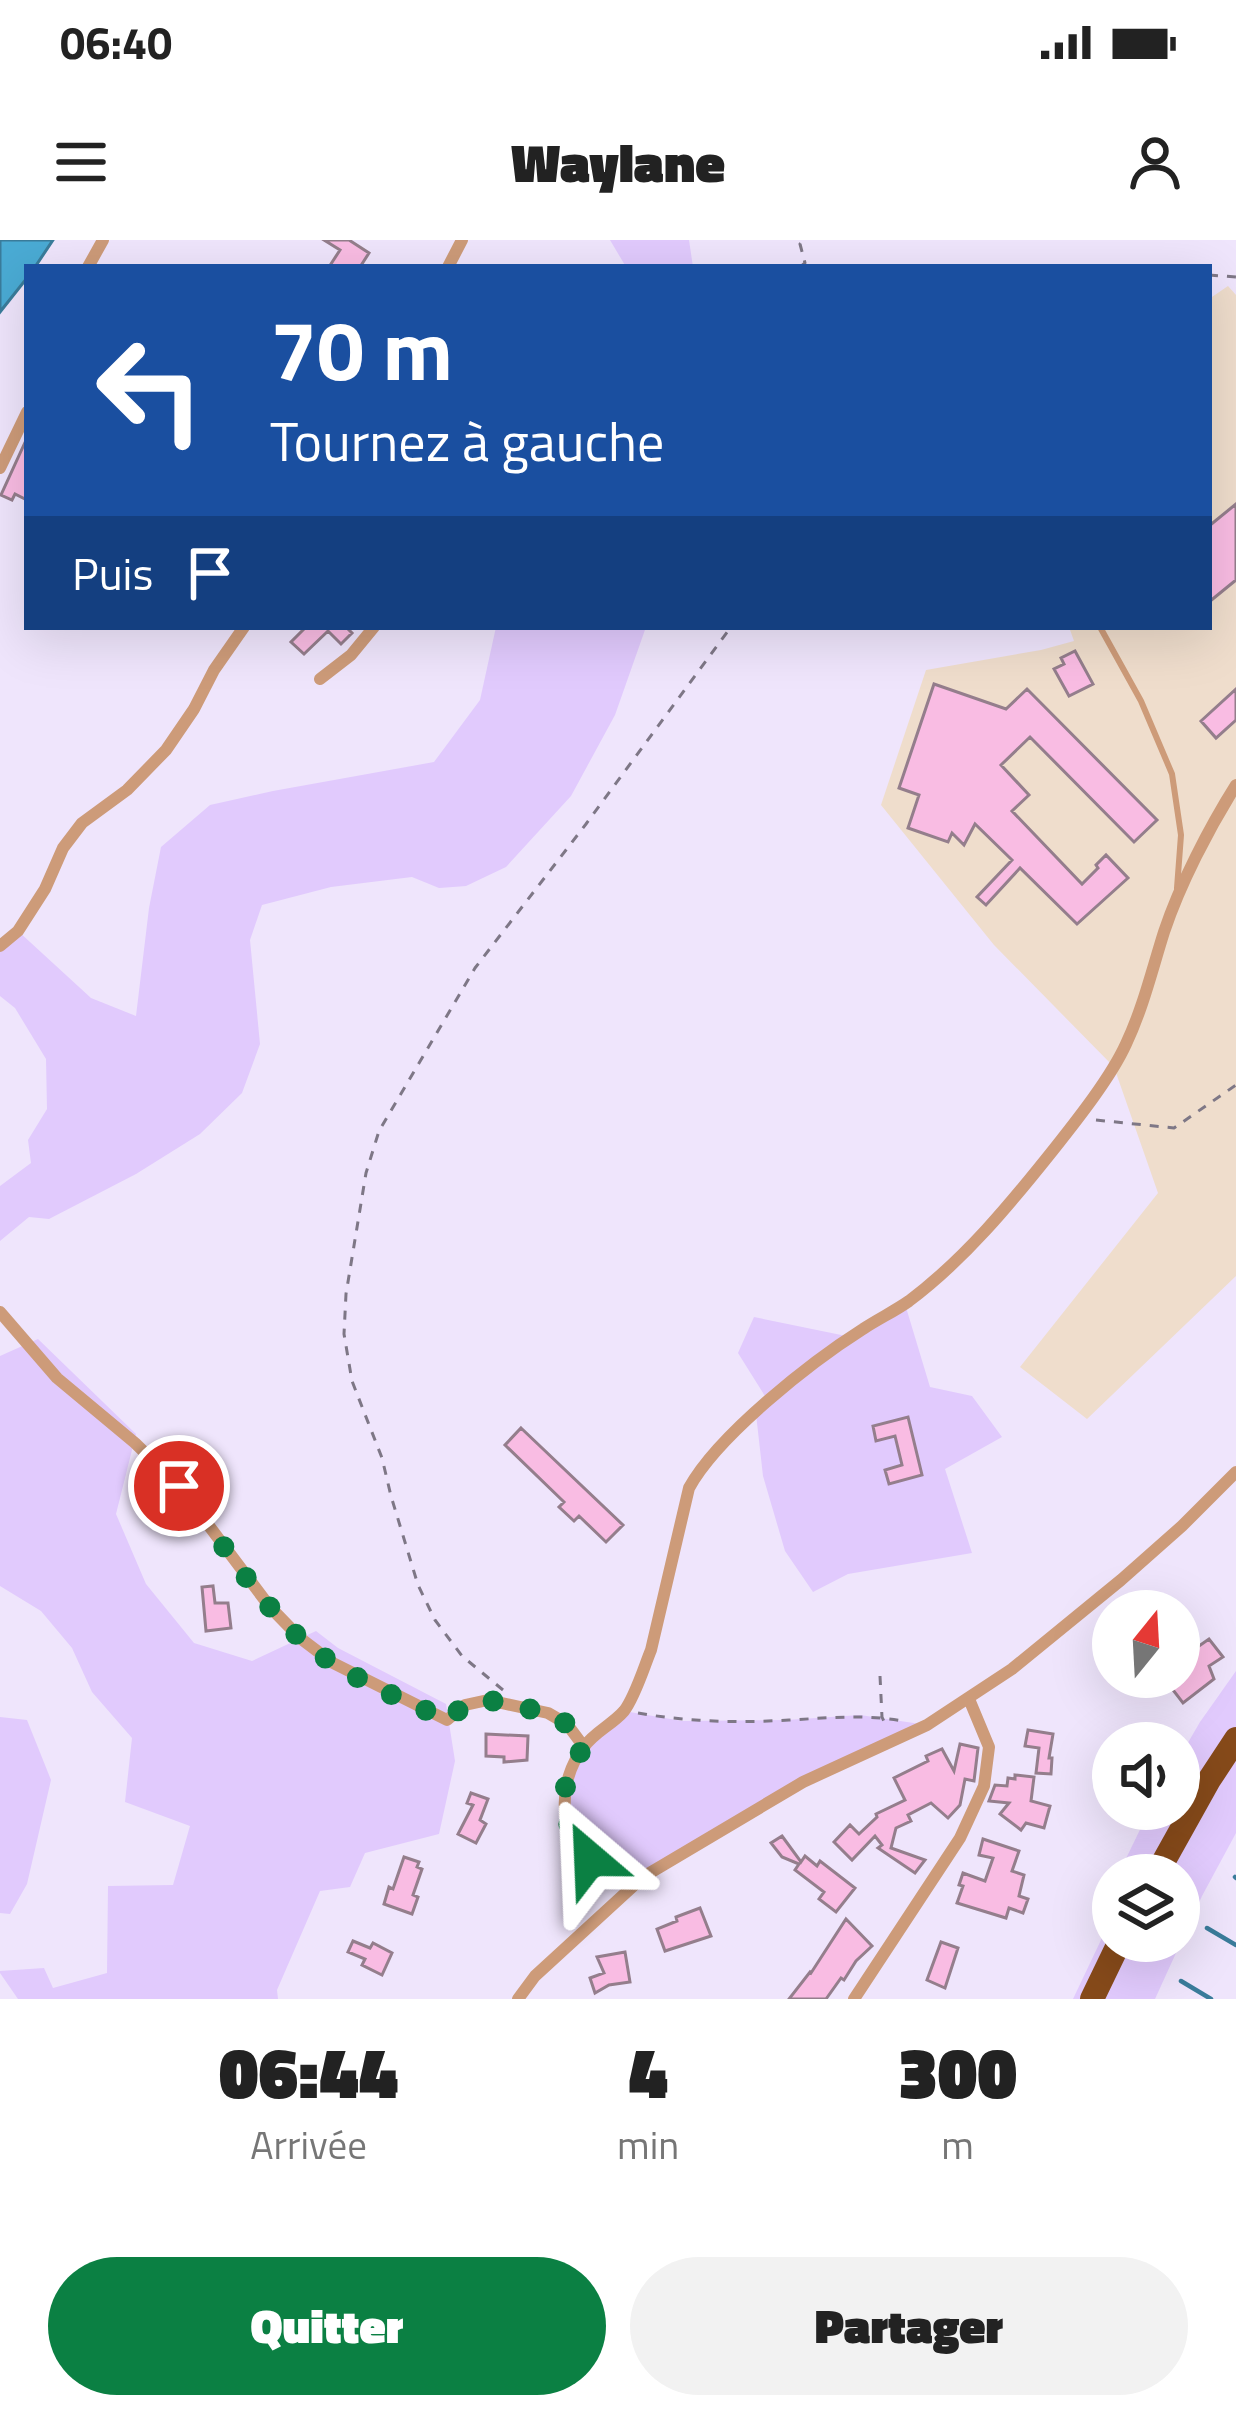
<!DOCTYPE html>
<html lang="fr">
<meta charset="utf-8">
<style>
:root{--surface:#fff;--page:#f2f2f2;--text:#222;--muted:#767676;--accent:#0b8043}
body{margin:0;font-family:"Titillium Web",sans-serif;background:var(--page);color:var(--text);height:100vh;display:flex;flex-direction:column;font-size:45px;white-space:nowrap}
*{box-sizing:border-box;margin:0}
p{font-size:39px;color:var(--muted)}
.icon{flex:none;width:66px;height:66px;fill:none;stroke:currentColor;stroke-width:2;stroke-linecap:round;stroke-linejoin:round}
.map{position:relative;height:1759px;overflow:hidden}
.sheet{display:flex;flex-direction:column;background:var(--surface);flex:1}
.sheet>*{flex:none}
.banner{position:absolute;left:24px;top:24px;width:1188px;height:366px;border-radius:0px;box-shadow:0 12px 48px #0002;background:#1a4fa0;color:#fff;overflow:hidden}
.needle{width:78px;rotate:18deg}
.tools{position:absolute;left:1092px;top:1350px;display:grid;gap:24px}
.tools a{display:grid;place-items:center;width:108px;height:108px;border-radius:50%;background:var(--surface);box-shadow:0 12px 48px #0002;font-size:60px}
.pin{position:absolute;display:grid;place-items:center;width:102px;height:102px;color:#fff;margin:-51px;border:6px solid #fff;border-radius:50%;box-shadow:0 3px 12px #0007}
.me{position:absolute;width:132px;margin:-66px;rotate:334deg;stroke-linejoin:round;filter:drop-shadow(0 0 9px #0008)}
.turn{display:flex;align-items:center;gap:42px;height:252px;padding:0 48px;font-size:54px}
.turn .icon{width:156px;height:156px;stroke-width:2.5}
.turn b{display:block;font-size:84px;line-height:102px}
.then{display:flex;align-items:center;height:114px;padding:0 48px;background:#0003;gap:24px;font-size:45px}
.eta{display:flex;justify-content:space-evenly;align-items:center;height:204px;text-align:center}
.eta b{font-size:72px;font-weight:800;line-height:84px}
.button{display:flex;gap:24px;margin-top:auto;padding:24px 48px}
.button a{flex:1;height:138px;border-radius:72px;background:var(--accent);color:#fff;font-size:48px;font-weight:800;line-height:138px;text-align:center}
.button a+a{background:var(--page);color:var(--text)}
.status{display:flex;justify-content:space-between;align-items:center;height:84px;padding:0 60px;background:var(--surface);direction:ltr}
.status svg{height:33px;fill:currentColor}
header{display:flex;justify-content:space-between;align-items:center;height:156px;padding:0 48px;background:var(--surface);font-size:54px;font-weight:800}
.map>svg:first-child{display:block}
.commercial{fill:#efddcc}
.green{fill:#e1cafd}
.water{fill:#4aabd4;stroke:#3a7c9b;stroke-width:3}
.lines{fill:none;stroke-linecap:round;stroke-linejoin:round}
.stream{stroke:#3a7c9b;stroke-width:4.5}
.building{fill:#f9bce3;stroke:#947e8c;stroke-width:3}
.path{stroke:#7e7786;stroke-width:3;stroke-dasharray:9 9;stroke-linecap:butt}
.lane{stroke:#cd9b79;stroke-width:6}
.street{stroke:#cd9b79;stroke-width:12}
.highway{stroke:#864a1a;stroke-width:24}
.route{stroke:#0b8043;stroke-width:21;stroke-dasharray:0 37.8}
</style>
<div class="status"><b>06:40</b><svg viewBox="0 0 49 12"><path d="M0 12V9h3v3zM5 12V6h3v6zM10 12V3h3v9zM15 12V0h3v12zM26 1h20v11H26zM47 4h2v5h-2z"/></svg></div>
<header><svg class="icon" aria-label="menu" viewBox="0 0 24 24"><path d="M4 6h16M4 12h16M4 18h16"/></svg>Waylane<svg class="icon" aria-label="person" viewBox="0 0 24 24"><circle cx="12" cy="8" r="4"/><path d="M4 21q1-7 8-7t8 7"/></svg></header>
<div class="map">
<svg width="1236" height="1759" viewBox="0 0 1236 1759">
<rect width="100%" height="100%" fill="#efe5fc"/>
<!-- commercial -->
<path class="commercial" d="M1228,46L1236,55V1036L1087,1179L1020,1127L1158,953L1114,827L994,705L881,565L926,430L1041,410L1074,401L1069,387H1209V59Z"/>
<!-- green -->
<path class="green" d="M610,0H689L693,27H626Z
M496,387H646L615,475L571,556L506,627L466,646L439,648L412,637L331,647L262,665L250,700L260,804L242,853L200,894L136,934L49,979L29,977L0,1001V946L31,923L28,900L47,869L46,819L15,768L0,756V706L18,691L91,758L136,776L149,668L161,607L210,565L273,551L434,522L480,460Z
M905,1064L930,1147L972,1156L1002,1197L945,1229L972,1313L848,1334L813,1352L785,1311L763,1236L756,1174L768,1161L738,1113L754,1077L851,1097Z
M38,1099L136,1194L116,1274L146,1344L194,1403L252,1421L316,1391L338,1408L446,1464L455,1521L439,1594L365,1613L350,1647L320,1651L277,1750L278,1759H18L0,1733V1731L44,1728L53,1748L107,1733L108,1646L173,1645L190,1586L125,1562L132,1498L92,1452L72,1408L41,1371L0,1346V1116Z
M1236,1431V1593L1202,1656L1155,1759H1073L1101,1700L1109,1652L1113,1644V1701H1179V1635H1118L1150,1569H1179V1518L1200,1482Z
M624,1471L682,1481L787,1480L860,1475L927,1485L856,1516L643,1637L608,1629L578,1606L564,1551L579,1513Z
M0,1477L27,1480L51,1540L27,1644L10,1674L0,1673Z"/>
<!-- water -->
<path class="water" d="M0,0H53L35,27H27V38L0,72Z"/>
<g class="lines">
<!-- stream -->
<path class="stream" d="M1235,1637L1236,1638
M1207,1688L1236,1705
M1181,1741L1211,1759"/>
</g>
<!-- building -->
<path class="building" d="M324,0H349L369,13L360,27H329L340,10Z
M27,198V260L15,254L12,260L1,255Z
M1236,264V340L1209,362V286Z
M306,387H346L352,393L341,404L328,391L304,414L291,402Z
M1075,411L1093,444L1069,456L1054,429L1064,424L1061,418Z
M934,444L1006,469L1027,449L1157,580L1134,602L1030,497L1001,525L1029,555L1012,571L1082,644L1098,628L1096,625L1106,615L1128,638L1077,684L1020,628L986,665L977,657L1012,620L975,584L964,605L952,593L948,602L908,588L919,555L899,548Z
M1236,449V480L1216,498L1201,481Z
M908,1177L922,1235L889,1244L885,1230L902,1225L895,1196L876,1201L873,1186Z
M521,1188L623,1285L606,1302L579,1276L574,1281L559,1267L564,1262L505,1205Z
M213,1346L215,1363H228L231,1388L206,1391L202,1347Z
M1179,1396L1187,1407L1195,1401L1199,1406L1209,1399L1223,1417L1209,1426L1214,1439L1183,1463L1163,1437H1179Z
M1028,1490L1053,1494L1049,1518H1052L1051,1534L1036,1533L1039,1508L1025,1506Z
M486,1494L528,1496L527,1520L504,1522V1517L486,1516Z
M960,1504L978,1508L974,1541L965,1539L960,1565L948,1578L931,1563L908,1575L911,1581L896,1588L891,1608L925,1620L915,1633L878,1608L882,1605L875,1596L852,1620L834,1602L850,1585L859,1594L877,1577L876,1574L905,1560L894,1538L928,1521L926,1516L942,1509L954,1531Z
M1015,1535L1034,1537L1031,1561L1050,1566L1044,1588L1026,1583L1021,1590L1000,1574L1009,1563L989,1561L995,1545L1007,1546L1008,1538L1015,1539Z
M471,1553L488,1559L480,1580L486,1584L476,1603L458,1594L473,1565L467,1563Z
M782,1596L801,1622L805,1616L817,1626L820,1621L855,1648L836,1672L819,1659L824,1652L795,1630L799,1624L782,1617L771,1603Z
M983,1599L1019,1611L1012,1631L1024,1635L1019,1656L1028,1659L1023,1673L1009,1668L1006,1678L957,1663L963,1646L959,1645L963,1633L985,1641L993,1618L979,1615Z
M404,1617L419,1622L417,1627L422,1629L413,1655L418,1657L412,1674L384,1664L389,1647L393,1649Z
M700,1668L711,1696L665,1711L657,1689L677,1681L676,1677Z
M846,1679L872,1706L856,1721L844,1740L841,1738L826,1759H789L810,1732L811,1733Z
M353,1701L370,1708L373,1703L392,1713L382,1735L362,1725L365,1719L348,1712Z
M941,1702L958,1708L945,1748L927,1740Z
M625,1712L630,1742L609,1745L595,1753L590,1738L604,1733L597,1717Z"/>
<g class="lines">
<!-- path -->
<path class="path" d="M800,27L805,23L800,4L805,0
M1209,35L1236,37
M1096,880L1174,888L1236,845
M880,1436L882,1477L887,1488
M503,1450L462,1416L435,1380L418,1345L391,1256L382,1218L352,1141L344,1094L346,1054L366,933L379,891L475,728L586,584L731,387
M638,1473C688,1482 738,1483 789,1480C828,1478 864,1474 903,1481"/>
<!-- lane -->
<path class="lane" d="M1100,387L1141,461L1172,534L1181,595L1177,648"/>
<!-- street -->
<path class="street" d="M88,27L103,0
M448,27L462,0
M0,228L27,172
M320,439L351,415L374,387
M0,706L18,691L45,649L63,608L82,583L127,550L166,510L194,469L214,430L244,387
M0,1072L57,1138L135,1203L179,1246L270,1367L300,1398L333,1423L447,1480L465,1465L488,1460L548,1473L567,1484L584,1507
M643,1637C625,1634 604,1631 590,1619C556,1592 559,1540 583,1508C594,1492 612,1485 624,1471C635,1457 644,1427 651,1410L689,1248C718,1195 811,1122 863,1089C878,1079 895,1071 909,1061C965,1019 1011,963 1054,909C1077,880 1111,837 1126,804C1143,768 1152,730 1164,692C1180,644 1209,588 1236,545
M518,1759L535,1736L643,1637L803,1542L927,1485L1012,1429L1121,1340L1182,1286L1236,1232
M854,1759L960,1598L984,1546L989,1507L969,1459"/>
<!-- highway -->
<path class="highway" d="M1156,1635L1209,1540L1236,1499
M1092,1759L1120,1701"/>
</g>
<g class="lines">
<!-- route -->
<path class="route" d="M179,1246C220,1297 258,1364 308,1405C348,1438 400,1458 447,1480L465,1465L488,1460L548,1473L567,1484L584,1507C555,1547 559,1582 590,1619"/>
</g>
</svg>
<div class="tools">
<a><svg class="needle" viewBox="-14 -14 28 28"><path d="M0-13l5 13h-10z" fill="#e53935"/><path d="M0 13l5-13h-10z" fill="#767676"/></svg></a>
<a><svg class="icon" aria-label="sound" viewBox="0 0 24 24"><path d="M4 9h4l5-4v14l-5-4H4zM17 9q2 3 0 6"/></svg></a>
<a><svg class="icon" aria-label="layers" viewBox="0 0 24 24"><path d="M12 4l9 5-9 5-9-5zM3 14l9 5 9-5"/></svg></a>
</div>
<div class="pin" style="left:179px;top:1246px;background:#d93025"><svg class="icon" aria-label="arrive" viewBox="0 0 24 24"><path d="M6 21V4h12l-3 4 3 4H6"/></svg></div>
<svg class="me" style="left:590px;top:1619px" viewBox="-20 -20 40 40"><path d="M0-17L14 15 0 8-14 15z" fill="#0b8043" stroke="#fff" stroke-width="4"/></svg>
<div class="banner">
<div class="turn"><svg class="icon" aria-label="left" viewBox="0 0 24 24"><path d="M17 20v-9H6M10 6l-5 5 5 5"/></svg><div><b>70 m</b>Tournez à gauche</div></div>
<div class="then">Puis<svg class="icon" aria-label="arrive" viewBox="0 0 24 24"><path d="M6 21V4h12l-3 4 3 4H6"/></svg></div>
</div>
</div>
<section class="sheet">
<div class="eta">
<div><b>06:44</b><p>Arrivée</p></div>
<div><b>4</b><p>min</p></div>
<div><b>300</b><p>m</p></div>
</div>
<div class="button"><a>Quitter</a><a>Partager</a></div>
</section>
